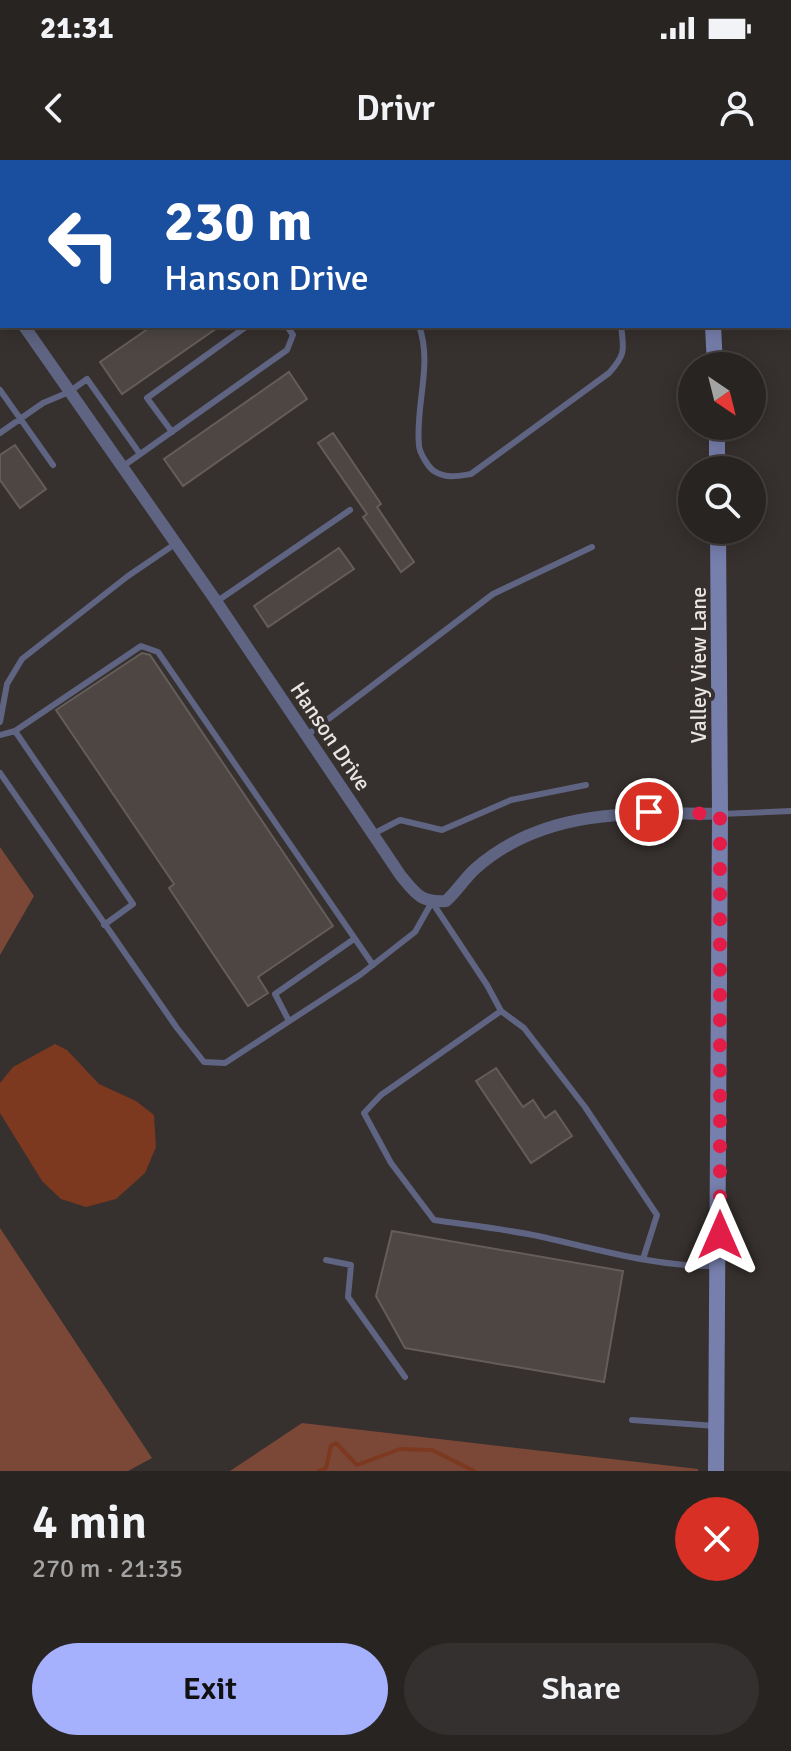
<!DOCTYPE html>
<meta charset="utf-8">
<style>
:root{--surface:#282422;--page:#34302f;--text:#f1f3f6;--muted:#a5a4a5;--line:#444140;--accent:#a5b1fc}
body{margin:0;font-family:Signika,sans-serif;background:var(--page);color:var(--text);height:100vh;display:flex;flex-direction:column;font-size:30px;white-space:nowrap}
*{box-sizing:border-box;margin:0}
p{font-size:26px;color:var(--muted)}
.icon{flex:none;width:44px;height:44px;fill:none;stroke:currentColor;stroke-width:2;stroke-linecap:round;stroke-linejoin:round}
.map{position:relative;height:1311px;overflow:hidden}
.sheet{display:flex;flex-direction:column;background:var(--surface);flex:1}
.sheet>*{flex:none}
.guide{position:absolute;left:0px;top:0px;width:792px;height:168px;box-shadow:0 4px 20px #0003,0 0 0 2px var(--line);background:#1a4fa0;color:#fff;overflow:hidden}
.needle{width:52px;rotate:145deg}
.buttons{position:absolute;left:678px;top:192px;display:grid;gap:16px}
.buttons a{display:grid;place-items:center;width:88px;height:88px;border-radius:50%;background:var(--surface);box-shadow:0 4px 20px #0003,0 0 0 2px var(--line);font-size:40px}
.pin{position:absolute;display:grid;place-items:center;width:68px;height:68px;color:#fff;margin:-34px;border:4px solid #fff;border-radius:50%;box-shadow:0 2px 8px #0007}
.me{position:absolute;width:88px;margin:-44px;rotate:0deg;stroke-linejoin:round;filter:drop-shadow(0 0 6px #0008)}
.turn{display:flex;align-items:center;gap:28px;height:168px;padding:0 32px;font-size:36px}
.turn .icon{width:104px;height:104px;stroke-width:2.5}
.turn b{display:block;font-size:56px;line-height:68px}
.round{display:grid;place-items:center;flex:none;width:84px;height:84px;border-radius:42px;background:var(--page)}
.head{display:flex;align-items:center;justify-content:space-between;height:136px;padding:0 32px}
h1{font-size:48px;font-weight:600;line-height:60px}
.button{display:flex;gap:16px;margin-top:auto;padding:16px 32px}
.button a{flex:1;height:92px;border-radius:48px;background:var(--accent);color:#111;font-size:32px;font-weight:600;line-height:92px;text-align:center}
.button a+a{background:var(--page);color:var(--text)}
.status{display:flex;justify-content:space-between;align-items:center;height:56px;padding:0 40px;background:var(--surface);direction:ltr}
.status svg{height:22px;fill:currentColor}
header{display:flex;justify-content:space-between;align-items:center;height:104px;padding:0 32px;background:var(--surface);font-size:36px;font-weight:600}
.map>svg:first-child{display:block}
.green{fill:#7b4838}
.water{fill:#7d3820}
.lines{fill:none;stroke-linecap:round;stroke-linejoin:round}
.stream{stroke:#7d3820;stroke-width:4}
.building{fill:#4d4643;stroke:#645d5a;stroke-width:2}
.service{stroke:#5e6481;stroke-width:6}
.minor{stroke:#5e6481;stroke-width:12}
.secondary{stroke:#777fad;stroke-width:16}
.route{stroke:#e11d48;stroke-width:14;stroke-dasharray:0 25.2}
.labels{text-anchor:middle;stroke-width:8;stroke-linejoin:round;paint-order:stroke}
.street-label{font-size:22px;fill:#e9e5e3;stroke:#36302e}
</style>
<div class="status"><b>21:31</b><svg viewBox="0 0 49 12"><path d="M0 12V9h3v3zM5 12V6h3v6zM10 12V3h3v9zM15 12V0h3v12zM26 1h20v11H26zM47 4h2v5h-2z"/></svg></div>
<header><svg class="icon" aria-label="back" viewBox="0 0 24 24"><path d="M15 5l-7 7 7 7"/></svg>Drivr<svg class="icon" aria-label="person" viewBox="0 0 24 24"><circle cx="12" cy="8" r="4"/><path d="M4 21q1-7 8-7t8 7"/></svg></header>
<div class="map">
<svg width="791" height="1311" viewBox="0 0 791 1311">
<rect width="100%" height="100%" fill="#36302e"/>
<!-- green -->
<path class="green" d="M0,687L34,736L0,795Z
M0,1068L152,1298L128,1311H0Z
M302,1263L698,1309V1311H230Z"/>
<!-- water -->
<path class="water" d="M55,884L67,890L99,924L136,941L154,955L156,987L145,1013L116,1039L86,1047L61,1039L42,1021L0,953V923L13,907Z"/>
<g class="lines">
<!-- stream -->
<path class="stream" d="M319,1311L326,1308L331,1286L336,1283L357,1305L400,1289L432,1290L474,1311"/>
</g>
<!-- building -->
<path class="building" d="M152,166H220L122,234L100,202Z
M289,212L307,239L183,326L164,299Z
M333,273L381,344L377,347L414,402L401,412L363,357L367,354L318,283Z
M15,285L46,329L20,348L0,320V295Z
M339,388L354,409L268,467L254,446Z
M142,493L150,495L333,766L258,817L268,833L248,846L169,728L174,724L56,550Z
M496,908L523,947L533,940L545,958L555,951L572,976L531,1003L476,921Z
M392,1071L623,1111L604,1222L405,1188L376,1136Z"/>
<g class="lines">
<!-- service -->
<path class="service" d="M82,0L83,2
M302,0L303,2
M582,0L583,2
M93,2L96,0
M419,166C433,204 415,246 419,285C419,292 428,307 434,311C446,319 458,316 471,314L609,213C626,194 624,190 621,166
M0,230L53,305
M172,272L147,238L247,166
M0,273L43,243L69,232L87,219L140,294
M122,307L287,190L293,175L287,166
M216,442L350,350
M0,562L7,524L22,499L128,416L175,384
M15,571L133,744L104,765
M0,575L15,571L141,486L158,492L373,805
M306,576L493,434L592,387
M0,613L177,868L204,902L225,903L360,815L415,772L432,742L487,825L501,851
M720,654L791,651
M373,674L400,660L442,670L511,640L586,625
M289,861L275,834L354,779
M643,1099L657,1055L585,947L524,868L501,851L381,935L364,953L391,1003L434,1060C468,1065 504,1069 538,1076C597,1089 656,1107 716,1106
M326,1100L351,1105L348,1137L405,1217
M632,1260L716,1266"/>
<!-- minor -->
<path class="minor" d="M0,132L2,135
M24,166L214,438L401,716C416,734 421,743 446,741C457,731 465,718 475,709C543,648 636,652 720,654"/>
<!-- secondary -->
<path class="secondary" d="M662,0L663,2
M691,0L692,2
M713,166L715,206
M717,266V310
M716,1311L720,654L718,370"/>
</g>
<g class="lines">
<!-- route -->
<path class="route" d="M649,652L720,654V1075"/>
</g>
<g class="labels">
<!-- street labels -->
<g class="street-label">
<text transform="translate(698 505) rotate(-90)" y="8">Valley View Lane</text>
<text transform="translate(331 576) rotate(56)" y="8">Hanson Drive</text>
</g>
</g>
</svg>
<div class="buttons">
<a><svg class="needle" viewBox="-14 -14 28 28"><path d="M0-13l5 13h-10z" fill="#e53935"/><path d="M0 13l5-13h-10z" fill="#a5a4a5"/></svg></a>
<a><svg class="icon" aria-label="search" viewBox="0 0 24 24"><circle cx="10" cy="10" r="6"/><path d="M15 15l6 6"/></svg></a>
</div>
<div class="pin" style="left:649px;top:652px;background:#d93025"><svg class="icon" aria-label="arrive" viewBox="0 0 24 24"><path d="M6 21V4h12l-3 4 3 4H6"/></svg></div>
<svg class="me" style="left:720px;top:1075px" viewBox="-20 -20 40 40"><path d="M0-17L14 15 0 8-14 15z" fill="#e11d48" stroke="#fff" stroke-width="4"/></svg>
<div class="guide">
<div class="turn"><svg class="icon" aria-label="left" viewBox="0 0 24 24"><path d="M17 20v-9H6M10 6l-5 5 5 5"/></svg><div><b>230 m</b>Hanson Drive</div></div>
</div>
</div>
<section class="sheet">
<div class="head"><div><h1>4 min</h1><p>270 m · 21:35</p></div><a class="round" style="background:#d93025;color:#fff"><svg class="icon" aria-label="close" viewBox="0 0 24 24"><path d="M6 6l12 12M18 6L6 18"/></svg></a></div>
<div class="button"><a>Exit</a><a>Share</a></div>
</section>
